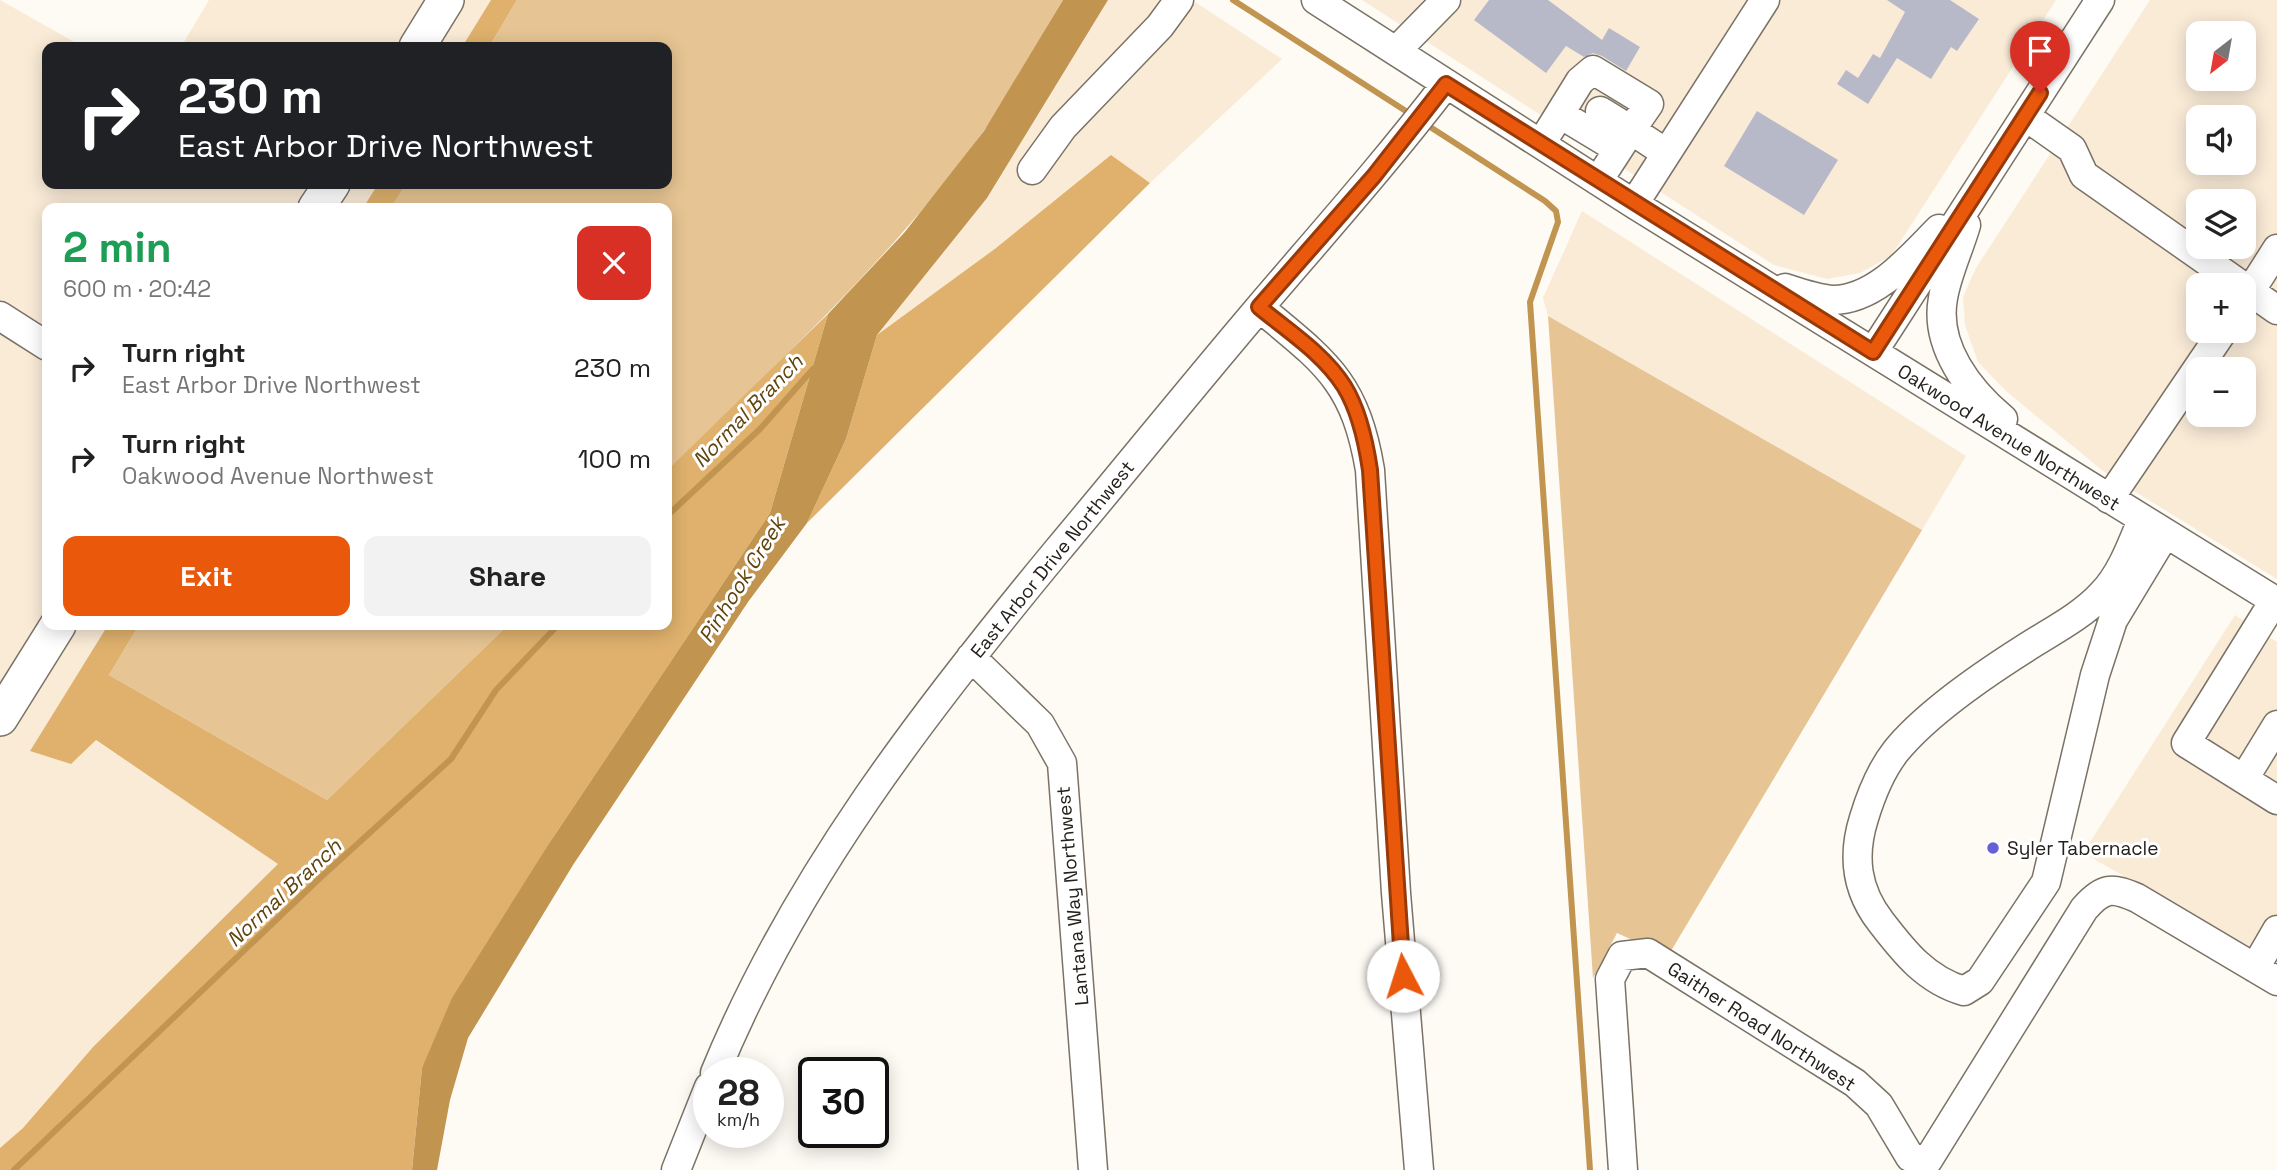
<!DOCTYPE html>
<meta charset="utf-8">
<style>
:root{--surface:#fff;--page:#f2f2f2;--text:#222;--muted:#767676;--accent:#ea580c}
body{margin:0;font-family:"Space Grotesk",sans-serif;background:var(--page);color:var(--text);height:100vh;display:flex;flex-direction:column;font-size:26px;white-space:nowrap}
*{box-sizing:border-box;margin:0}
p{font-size:23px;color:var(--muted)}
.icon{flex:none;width:38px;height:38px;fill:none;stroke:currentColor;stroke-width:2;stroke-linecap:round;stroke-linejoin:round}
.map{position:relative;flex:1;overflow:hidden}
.panel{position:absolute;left:42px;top:203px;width:630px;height:427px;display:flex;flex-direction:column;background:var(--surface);border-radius:14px;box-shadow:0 4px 18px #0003}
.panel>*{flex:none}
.top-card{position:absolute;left:42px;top:42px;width:630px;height:147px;border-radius:14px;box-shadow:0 4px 18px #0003;background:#202124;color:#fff;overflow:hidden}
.needle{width:46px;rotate:211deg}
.buttons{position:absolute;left:2186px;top:21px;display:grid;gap:14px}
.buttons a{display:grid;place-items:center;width:70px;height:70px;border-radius:14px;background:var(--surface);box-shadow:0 4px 18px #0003;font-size:35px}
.speed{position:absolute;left:693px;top:1057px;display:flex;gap:14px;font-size:35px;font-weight:700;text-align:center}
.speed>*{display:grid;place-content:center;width:91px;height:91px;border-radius:50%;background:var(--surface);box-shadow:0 4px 18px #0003;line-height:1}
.speed small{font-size:18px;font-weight:400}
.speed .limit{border:4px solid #111;border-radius:10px;background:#fff;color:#111}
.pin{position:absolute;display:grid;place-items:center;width:60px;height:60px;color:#fff;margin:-72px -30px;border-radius:50% 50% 50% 0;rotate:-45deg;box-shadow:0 0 7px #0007}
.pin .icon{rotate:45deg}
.me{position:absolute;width:77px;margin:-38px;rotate:355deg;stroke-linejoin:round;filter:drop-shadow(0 0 5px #0008)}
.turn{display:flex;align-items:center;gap:24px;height:147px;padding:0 21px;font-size:32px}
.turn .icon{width:91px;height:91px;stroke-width:2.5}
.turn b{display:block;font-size:49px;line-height:60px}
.round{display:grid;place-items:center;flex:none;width:74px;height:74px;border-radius:14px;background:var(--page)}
.overview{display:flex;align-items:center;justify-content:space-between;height:119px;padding:0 21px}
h1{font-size:42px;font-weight:700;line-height:52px;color:#1e9e55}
.cta{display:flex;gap:14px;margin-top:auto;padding:14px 21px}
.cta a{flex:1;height:80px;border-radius:14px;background:var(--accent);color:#fff;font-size:28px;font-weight:700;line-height:80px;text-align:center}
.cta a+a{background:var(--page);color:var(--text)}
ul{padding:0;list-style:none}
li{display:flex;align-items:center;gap:21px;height:91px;padding:0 21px}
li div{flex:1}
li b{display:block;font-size:26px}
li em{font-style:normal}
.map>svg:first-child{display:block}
.built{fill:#faebd7;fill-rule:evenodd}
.green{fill:#e6c493}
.forest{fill:#dfb16d}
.water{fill:#c19450}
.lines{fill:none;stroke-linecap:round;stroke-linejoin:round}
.stream{stroke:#c19450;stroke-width:6}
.building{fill:#b8b9c8}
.minor-casing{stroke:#7b7266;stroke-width:31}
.major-casing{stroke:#7b7266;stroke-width:38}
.minor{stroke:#fff;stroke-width:28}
.major{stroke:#fff;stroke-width:35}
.route-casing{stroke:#983908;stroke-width:18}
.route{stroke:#ea580c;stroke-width:12}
.poi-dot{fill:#685ed8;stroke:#fff;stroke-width:2.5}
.labels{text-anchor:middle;stroke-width:6;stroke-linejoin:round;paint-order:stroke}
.street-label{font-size:19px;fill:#24201b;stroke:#fff}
.poi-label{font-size:19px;fill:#24201b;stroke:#fff;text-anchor:start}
.water-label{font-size:21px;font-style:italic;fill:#61430c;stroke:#fff}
</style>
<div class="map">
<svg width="2277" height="1170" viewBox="0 0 2277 1170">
<rect width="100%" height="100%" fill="#fefaf4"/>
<!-- built -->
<path class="built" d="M0,0L83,47H47V184H378L363,208H47V625H108L30,751L95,740L279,864L93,1047L23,1128L0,1148Z
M209,0H491L462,47H181Z
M1108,0H1192L1282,59L1150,183L1111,156L996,248L877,335L987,198Z
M1362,0H2056L1891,256L1860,273L1827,279L1774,265Z
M2150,0H2277V579L2108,475L2006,391L1978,362L1965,325L1963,297L1976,268ZM2198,33H2244V79H2198ZM2198,117H2244V163H2198ZM2198,201H2244V247H2198ZM2198,285H2244V331H2198ZM2198,369H2244V415H2198Z
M1582,211L1966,456L1922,530L1548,316L1543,298Z
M2235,615L2277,642V962L2083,853Z"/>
<!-- green -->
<path class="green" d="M517,0H1063C1036,44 1013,91 983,132C892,258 778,363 667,470V208H391L406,184H667V47H489Z
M1548,316L1922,530L1668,956L1617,933L1593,978Z
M139,625H508L327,800L109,675Z"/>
<!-- forest -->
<path class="forest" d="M491,0H517L489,47H462Z
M1111,155L1150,183L807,523L846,439L877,335L996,248Z
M378,184H406L391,208H363Z
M828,314L770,513L550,842L422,1068L412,1170H0V1148L23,1128L93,1047L278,864L96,740L71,764L30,751L108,625H139L109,675L327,800L508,625H667V470Z"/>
<!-- water -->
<path class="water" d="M1063,0H1108L987,198L877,335L846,439L807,523L748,602L573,865L468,1038L450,1100L437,1170H412L422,1068L452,998L550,842L770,513L828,314L904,233L984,131Z"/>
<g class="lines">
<!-- stream -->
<path class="stream" d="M1233,0L1412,115
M1424,123L1545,201L1556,211L1558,222L1530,302L1590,1170
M667,516L760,429L813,369
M14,1170L320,878L451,759L496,690L558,625"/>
</g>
<!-- building -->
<path class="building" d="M1489,0H1548L1602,40L1609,28L1640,47L1626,71L1602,56L1593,53L1584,57L1566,46L1546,73L1474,20Z
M1887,0H1950L1979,19L1957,51L1951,47L1931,79L1897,58L1868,104L1837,84L1846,70L1858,78L1873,54L1880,58L1905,12Z
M1757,111L1838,160L1804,215L1724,166Z"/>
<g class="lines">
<!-- minor casing -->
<g class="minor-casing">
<path id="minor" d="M1316,0L1634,204L2277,602
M1396,51L1446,0
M1560,114L1618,149
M2025,116L2072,149L2084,175L2241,285
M1541,144L1580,81L1593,70L1649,104L1631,130L1666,153
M1032,170L1063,127L1160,26L1179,0
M1598,181L1631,130L1600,111
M1634,204L1765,0
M1966,225C1959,249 1947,274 1943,298C1934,346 1969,391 2003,419
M2244,287L2277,310
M1785,288C1800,293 1817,299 1833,300C1876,300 1912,256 1939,229
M2244,301L2277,249
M1260,308C1325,362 1355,381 1370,470L1396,893L1419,1170
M0,316L47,346
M1873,352L2100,0
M2109,499L2223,331
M2142,520C2132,544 2121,575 2102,594C2081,617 2050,632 2024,649C1983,675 1927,713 1896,751C1881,770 1871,795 1864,818C1852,856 1856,890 1881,922C1904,952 1926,980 1964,991L1980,981L2046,882L2095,675L2113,620L2165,534
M2274,601L2186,743L2277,800
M971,657L1040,724L1062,763L1093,1170
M2244,779L2277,725
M2255,968L2277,930
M715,1073C795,878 924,712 1057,551C1125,470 1191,388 1259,308C1323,233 1387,161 1446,84
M676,1170L709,1087
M1623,1170L1610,979L1622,956L1648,953L1855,1083L1879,1105L1910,1157L1928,1160L2084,909C2103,887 2112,887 2137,898L2277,981"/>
</g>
<!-- major casing -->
<g class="major-casing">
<path id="major" d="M417,47L446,0
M316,208L332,184
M0,718L58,625"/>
</g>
<!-- minor -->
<use href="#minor" class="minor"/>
<!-- major -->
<use href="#major" class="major"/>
</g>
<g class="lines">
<!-- route casing -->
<g class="route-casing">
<path id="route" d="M1403,976L1370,470C1366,443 1359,410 1344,386C1324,354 1288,331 1259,307L1374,176L1446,84L1873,352L2040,93"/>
</g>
<!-- route -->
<use href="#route" class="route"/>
</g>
<!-- markers -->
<circle class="poi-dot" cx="1993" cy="848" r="7"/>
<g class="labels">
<!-- street labels -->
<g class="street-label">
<text transform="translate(2009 437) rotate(32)" y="7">Oakwood Avenue Northwest</text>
<text transform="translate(1052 559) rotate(-51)" y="7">East Arbor Drive Northwest</text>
<text transform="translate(1072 896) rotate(-95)" y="7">Lantana Way Northwest</text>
<text transform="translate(1762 1026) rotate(33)" y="7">Gaither Road Northwest</text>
</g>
<!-- poi labels -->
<g class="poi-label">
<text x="2007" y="855">Syler Tabernacle</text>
</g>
<!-- water labels -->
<g class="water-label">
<text transform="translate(748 411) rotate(-46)" y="7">Normal Branch</text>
<text transform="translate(742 580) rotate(-58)" y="7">Pinhook Creek</text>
<text transform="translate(284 893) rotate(-43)" y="7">Normal Branch</text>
</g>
</g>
</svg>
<div class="buttons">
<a><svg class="needle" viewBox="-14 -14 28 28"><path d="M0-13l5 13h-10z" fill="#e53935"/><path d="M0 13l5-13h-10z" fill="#767676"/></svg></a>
<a><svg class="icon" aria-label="sound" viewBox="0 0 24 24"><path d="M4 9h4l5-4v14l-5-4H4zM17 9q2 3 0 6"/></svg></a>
<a><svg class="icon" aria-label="layers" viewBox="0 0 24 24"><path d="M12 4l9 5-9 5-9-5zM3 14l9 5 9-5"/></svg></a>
<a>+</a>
<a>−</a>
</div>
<div class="speed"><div>28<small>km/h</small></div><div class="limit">30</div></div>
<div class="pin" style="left:2040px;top:93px;background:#d93025"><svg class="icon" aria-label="arrive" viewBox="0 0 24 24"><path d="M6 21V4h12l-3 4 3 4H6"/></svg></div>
<svg class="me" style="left:1403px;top:976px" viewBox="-20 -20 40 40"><circle r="19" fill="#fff"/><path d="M0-13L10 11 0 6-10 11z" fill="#ea580c"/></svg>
<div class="top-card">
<div class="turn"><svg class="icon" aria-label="right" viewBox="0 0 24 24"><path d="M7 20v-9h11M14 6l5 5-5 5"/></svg><div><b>230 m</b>East Arbor Drive Northwest</div></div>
</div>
<section class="panel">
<div class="overview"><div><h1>2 min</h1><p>600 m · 20:42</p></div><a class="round" style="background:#d93025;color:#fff"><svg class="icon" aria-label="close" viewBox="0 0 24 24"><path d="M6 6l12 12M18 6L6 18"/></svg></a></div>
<ul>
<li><svg class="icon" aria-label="right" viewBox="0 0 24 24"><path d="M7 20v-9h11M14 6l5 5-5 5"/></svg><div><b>Turn right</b><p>East Arbor Drive Northwest</p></div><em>230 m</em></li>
<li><svg class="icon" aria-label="right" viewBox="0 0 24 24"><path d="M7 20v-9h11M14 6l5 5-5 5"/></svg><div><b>Turn right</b><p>Oakwood Avenue Northwest</p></div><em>100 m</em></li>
</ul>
<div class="cta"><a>Exit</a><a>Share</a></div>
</section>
</div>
